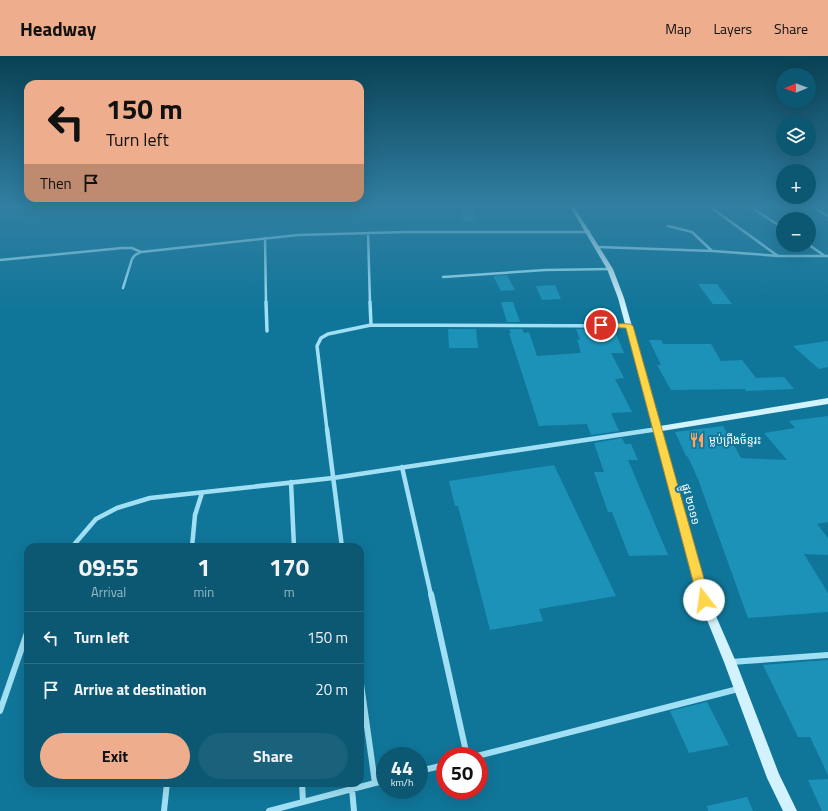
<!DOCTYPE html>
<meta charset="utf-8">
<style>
:root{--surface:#0c5873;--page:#1a617b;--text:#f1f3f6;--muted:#9ab8c4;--line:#2c6e85;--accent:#eead8d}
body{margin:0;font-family:"Titillium Web","Noto Sans Khmer",sans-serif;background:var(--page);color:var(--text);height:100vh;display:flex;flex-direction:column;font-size:15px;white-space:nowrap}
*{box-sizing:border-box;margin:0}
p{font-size:13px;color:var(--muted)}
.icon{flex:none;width:22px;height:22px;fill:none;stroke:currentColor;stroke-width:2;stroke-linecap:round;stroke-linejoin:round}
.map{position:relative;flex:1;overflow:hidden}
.sheet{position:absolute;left:24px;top:487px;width:340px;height:244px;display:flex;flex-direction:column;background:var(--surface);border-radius:12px;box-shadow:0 4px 16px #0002}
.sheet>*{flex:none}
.top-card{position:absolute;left:24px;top:24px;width:340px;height:122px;border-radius:12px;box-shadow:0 4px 16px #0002;background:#eead8d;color:#111;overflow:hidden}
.needle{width:26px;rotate:269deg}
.buttons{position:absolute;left:776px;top:12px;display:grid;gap:8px}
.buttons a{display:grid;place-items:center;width:40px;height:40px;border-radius:50%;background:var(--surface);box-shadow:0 4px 16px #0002;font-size:20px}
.speed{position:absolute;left:376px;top:691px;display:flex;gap:8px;font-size:20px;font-weight:700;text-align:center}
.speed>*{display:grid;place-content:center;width:52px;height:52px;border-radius:50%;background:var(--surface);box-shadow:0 4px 16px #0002;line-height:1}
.speed small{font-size:10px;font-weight:400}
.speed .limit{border:6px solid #d22;background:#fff;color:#111}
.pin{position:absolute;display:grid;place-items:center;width:34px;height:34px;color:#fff;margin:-17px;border:2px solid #fff;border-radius:50%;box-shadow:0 1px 4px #0007}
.me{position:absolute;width:44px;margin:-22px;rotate:345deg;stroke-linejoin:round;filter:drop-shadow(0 0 3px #0008)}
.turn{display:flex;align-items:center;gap:14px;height:84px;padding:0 16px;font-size:18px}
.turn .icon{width:52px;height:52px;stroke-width:2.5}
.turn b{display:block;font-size:28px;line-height:34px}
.then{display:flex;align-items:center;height:38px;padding:0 16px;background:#0003;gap:8px;font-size:15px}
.eta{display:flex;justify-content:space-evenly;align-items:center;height:68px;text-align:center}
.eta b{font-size:24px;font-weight:700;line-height:28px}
.button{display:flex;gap:8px;margin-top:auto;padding:8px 16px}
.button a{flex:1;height:46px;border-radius:24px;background:var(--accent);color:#111;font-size:16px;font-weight:700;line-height:46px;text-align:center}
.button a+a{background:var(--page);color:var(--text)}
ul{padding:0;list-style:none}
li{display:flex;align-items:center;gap:12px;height:52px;padding:0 16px;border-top:1px solid var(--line)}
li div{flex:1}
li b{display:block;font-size:15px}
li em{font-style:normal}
header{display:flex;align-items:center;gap:24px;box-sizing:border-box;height:56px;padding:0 20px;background:var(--accent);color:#111}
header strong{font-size:19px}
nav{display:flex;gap:22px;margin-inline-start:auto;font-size:14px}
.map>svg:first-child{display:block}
.building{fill:#1d92b8}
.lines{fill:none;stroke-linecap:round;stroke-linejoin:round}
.street-far3{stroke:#a1e0f4;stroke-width:2.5}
.street-far2{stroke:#a1e0f4;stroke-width:3.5}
.street-far1{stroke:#a1e0f4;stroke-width:4.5}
.street{stroke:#a1e0f4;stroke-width:6}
.secondary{fill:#d2f2fd;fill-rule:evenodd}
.route{fill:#ffd54a;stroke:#a68a30}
.labels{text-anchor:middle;stroke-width:4;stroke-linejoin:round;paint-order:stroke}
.poi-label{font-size:11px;fill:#fff;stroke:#107699;text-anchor:start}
.street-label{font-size:11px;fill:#fff;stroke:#107699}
</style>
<header>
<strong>Headway</strong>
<nav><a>Map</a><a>Layers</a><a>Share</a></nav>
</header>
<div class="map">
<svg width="828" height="755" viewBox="0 0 828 755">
<rect width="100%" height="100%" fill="#107699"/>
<!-- building -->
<path class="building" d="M460,154H473L476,165L463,166Z
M507,219L515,234L501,235L493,220Z
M698,228H717L732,248H713Z
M555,229L561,243L542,244L536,230Z
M501,246H513L520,266H507Z
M448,273H476L478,292H449Z
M509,273H522L524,277L529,276L537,300L581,297L577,283L580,284L576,273H614L624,297H611L624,322L615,323L632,356L611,357L619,375L591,379L587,368L539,370L509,277H511Z
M649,284H661L663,288H711L721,305L742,304L756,322L784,321L794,333L746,335L745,333L671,334L657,309H661Z
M828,285V311L819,313L793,290Z
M828,360V466L817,468L828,482V499L804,498L828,537V556L748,562L698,423L688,401L686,400L675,376L723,370L741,402L787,404L764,377L795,372L789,365Z
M622,382L625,388H631L638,404H628L668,499L629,500L612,456H608L594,416H604L594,387Z
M554,409L616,540L539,553L543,565L490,574L458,450H455L449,425Z
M828,604V719L810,681H798L763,609Z
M707,646L729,689L689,697L670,655Z
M828,723V755H822L808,724Z
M747,741L753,755H708L707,750Z"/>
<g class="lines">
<!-- street-far3 -->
<path class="street-far3" d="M747,149L783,172
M809,149L828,160
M713,153L778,200
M668,170L692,176L712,195
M368,177L370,247
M265,182L266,247
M809,189L825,200
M598,191L713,195L779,200H828
M0,204L122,192H132L141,196
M443,221L545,214L610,213
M123,232L132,203L135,199L141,196L298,179L407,176H589"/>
<!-- street-far2 -->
<path class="street-far2" d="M266,246L267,275
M370,246L371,269
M327,374L317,290L321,282L328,278L371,269L629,270
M653,374L658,373"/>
<!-- street-far1 -->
<path class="street-far1" d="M327,373L342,491
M402,411L431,539
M291,426L294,491
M72,491L96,463L117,452L150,442L333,422L658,373
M192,491L195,459L202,437"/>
<!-- street -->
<path class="street" d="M431,538L467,700
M731,606L828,599
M0,655L28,574
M477,700L738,633
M419,715L445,709
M302,727L303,746
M375,727L385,725
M352,733L354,755
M164,755L167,727
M269,755L375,727L360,621"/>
<!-- secondary -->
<path class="secondary" d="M569,149H573L613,213L624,242L660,370L828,342V348L662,375L709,544L736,606L779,718L797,755H783L767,722L724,606L699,544L618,242L607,213Z"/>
</g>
<!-- sky -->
<linearGradient id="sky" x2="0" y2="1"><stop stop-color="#094154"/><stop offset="0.59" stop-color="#317fa2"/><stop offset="1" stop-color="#317fa2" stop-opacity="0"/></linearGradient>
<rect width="828" height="254" fill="url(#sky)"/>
<!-- route -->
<path class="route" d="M601,267L630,268L633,270L710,544L708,548L704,550L700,548L698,544L626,272L598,271V268Z"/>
<!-- icons -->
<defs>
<g id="restaurant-bare" transform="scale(1.2)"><path d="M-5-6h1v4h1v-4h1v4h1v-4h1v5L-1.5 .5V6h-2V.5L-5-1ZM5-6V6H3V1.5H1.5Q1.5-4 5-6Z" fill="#ffa365" stroke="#107699" stroke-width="2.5" paint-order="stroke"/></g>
</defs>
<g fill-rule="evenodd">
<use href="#restaurant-bare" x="697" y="384"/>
</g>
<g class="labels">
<!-- poi labels -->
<g class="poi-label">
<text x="709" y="388">ម្លប់ព្រីងច័ន្ទរះ</text>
</g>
<!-- street labels -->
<g class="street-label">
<text transform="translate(691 448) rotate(75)" y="4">ផ្លូវ ២០១១</text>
</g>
</g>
</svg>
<div class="buttons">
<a><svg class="needle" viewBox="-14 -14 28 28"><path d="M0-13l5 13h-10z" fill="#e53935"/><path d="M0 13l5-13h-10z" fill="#9ab8c4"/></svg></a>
<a><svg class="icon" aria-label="layers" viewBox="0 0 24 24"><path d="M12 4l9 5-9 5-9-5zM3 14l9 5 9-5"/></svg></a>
<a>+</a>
<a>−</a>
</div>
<div class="speed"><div>44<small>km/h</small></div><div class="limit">50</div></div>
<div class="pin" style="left:601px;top:269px;background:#d93025"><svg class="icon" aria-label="arrive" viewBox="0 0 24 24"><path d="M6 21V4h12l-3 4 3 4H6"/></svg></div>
<svg class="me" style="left:704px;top:544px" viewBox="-20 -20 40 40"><circle r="19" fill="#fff"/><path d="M0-13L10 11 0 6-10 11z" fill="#ffd54a"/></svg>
<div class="top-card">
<div class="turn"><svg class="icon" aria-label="left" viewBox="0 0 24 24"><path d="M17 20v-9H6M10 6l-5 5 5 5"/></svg><div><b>150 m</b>Turn left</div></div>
<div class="then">Then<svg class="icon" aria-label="arrive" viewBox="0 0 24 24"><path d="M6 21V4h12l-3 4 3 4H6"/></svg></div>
</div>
<section class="sheet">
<div class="eta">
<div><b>09:55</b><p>Arrival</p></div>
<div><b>1</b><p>min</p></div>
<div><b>170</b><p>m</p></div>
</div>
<ul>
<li><svg class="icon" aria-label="left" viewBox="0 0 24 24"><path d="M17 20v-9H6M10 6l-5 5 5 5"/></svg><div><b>Turn left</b></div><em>150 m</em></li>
<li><svg class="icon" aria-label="arrive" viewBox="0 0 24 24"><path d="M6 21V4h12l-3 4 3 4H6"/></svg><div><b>Arrive at destination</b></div><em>20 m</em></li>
</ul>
<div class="button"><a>Exit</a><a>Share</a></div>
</section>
</div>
